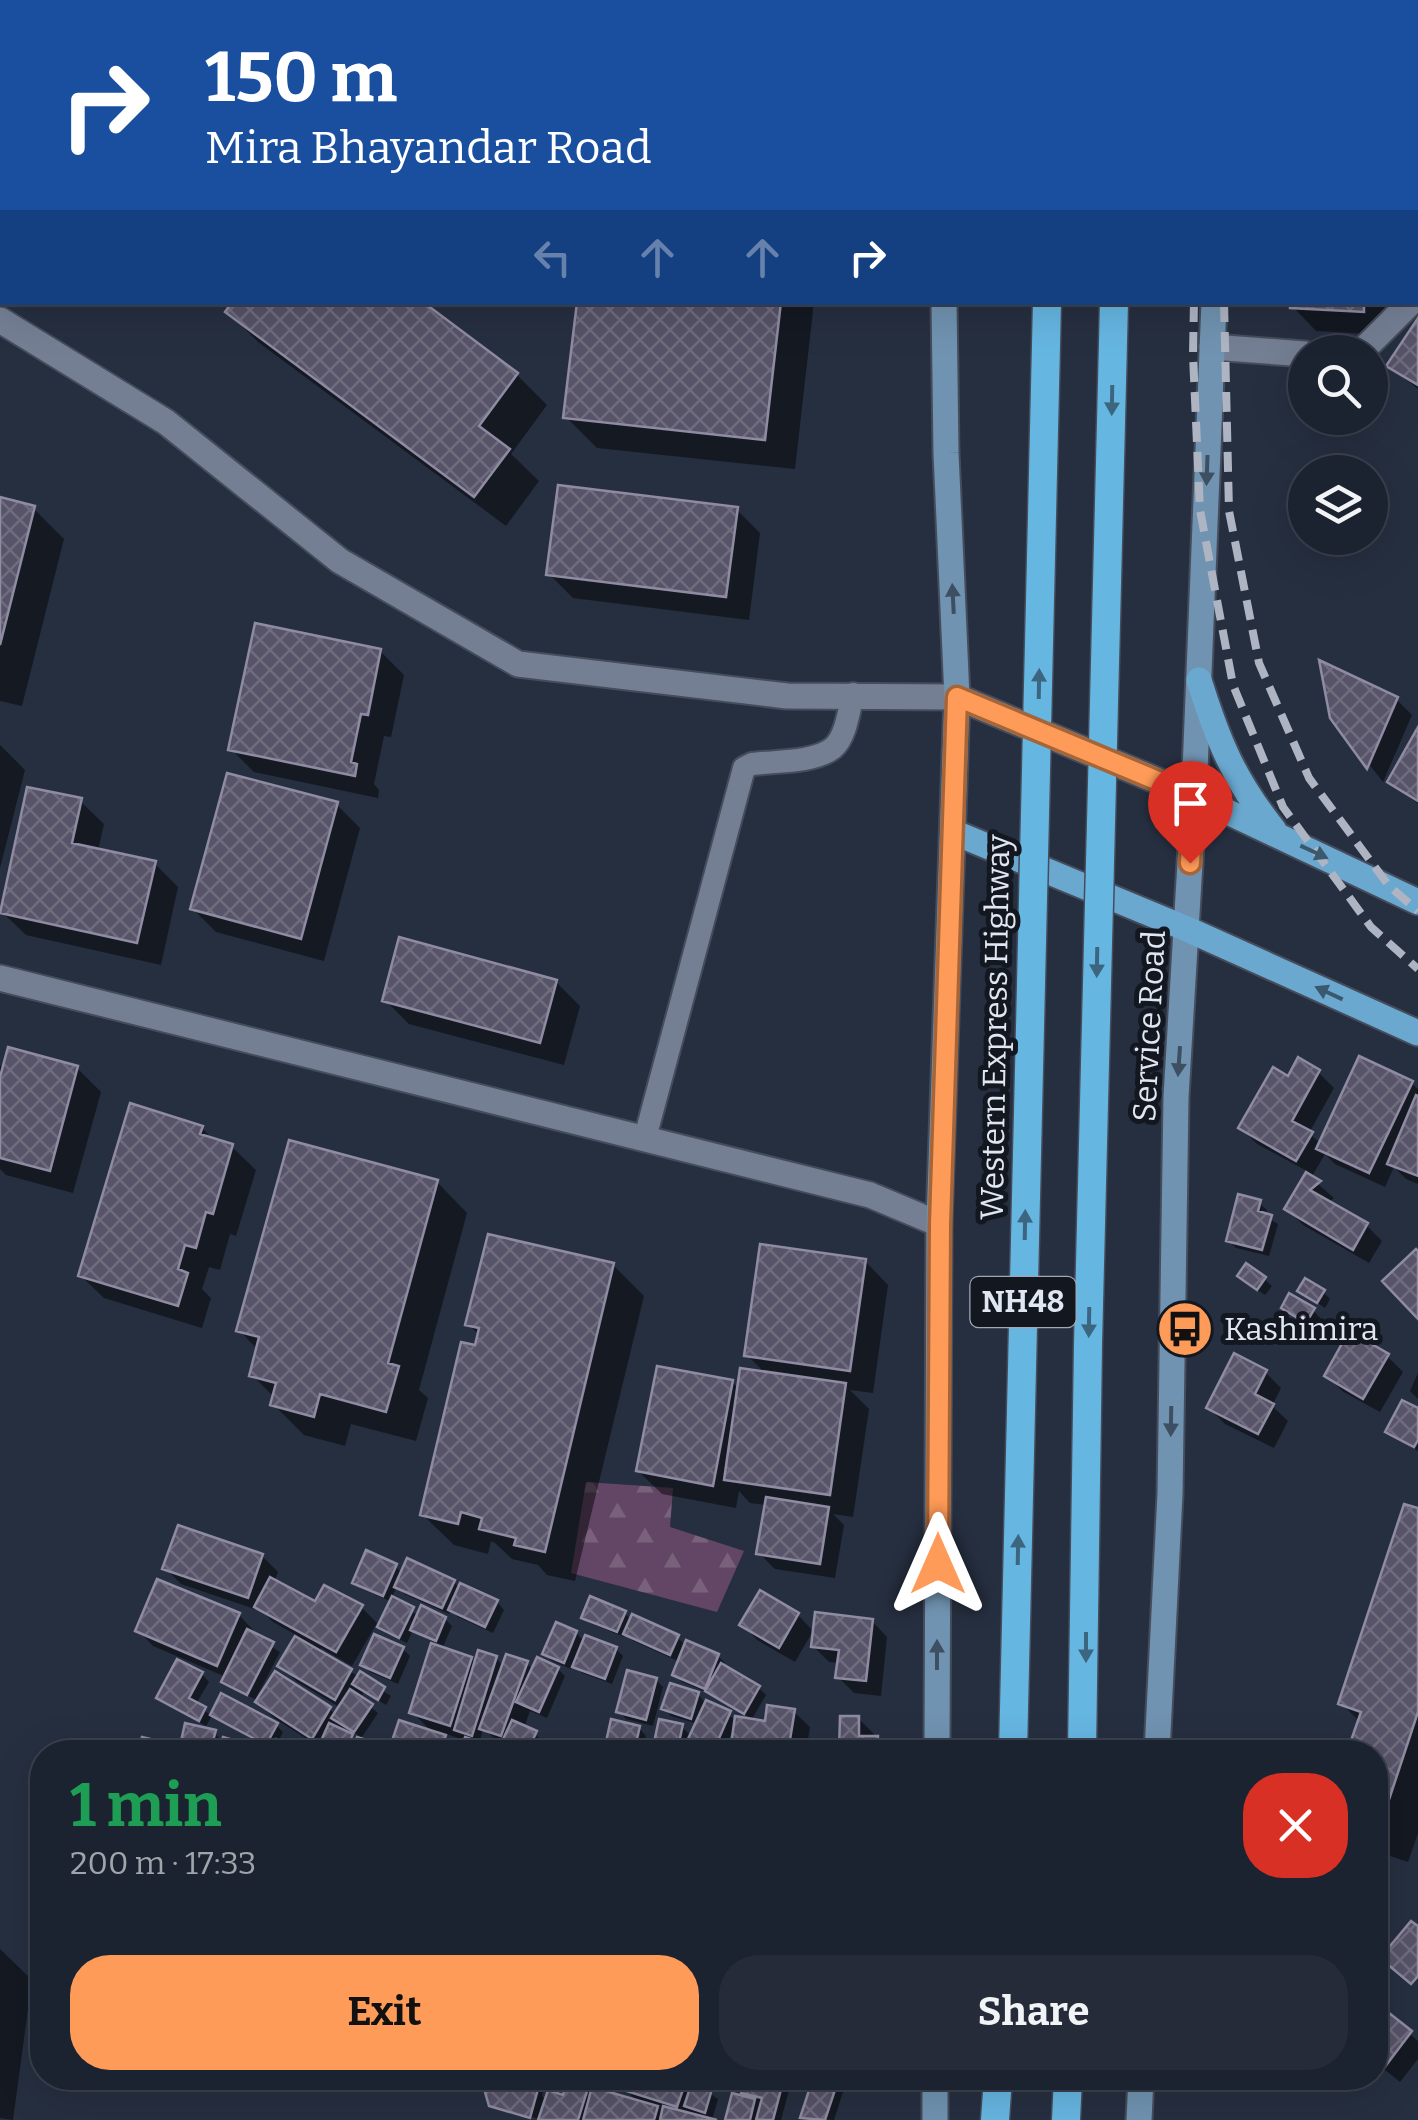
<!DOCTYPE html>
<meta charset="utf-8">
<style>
:root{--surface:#1c2330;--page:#252b38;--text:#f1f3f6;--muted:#a0a4ab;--line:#3a404c;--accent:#fe9b58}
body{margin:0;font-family:Bitter,serif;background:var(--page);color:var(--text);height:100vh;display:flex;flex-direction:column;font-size:38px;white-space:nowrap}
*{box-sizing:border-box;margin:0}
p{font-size:32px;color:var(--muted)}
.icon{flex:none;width:55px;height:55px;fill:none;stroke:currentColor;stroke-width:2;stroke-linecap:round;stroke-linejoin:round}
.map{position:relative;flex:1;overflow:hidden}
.side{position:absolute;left:30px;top:1740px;width:1358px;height:350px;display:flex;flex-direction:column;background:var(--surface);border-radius:40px;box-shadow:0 10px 40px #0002,0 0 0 2px var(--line)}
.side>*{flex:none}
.guide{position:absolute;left:0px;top:0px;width:1420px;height:305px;box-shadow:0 10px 40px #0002,0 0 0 2px var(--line);background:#1a4fa0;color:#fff;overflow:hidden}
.controls{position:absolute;left:1288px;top:335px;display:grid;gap:20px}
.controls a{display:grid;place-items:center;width:100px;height:100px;border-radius:50%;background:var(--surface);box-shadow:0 10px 40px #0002,0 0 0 2px var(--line);font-size:50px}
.pin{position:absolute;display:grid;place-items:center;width:85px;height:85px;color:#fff;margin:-102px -42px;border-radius:50% 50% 50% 0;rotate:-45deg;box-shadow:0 0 10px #0007}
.pin .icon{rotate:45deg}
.me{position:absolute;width:110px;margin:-55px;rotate:0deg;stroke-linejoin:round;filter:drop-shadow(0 0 8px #0008)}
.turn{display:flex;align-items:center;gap:35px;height:210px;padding:0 40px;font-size:45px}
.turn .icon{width:130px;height:130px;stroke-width:2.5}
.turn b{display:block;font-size:70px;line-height:85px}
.lanes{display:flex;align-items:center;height:95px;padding:0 40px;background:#0003;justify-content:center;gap:50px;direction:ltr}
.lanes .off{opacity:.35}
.round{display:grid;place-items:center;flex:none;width:105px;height:105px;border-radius:40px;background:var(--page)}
.headline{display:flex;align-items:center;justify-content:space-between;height:170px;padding:0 40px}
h1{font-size:60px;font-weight:700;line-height:75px;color:#1e9e55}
.button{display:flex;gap:20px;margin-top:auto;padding:20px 40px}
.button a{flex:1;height:115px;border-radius:40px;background:var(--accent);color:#111;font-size:40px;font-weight:700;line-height:115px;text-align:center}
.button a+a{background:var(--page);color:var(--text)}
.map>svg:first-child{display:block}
.forest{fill:url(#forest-firs)}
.shadow{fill:#0007;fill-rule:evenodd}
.building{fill:url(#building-cross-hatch);stroke:#8f8ba2;stroke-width:2.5}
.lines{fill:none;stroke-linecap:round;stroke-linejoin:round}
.service-casing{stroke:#454c5b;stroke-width:26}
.minor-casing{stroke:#454c5b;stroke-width:29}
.secondary-casing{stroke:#454c5b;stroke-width:29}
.primary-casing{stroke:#454c5b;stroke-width:29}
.trunk-casing{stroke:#454c5b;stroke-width:31}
.service{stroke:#757f94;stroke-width:22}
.minor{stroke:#757f94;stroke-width:25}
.secondary{stroke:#7093b1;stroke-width:25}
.primary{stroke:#6aa8cf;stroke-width:25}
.trunk{stroke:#66b6e2;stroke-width:28}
.rail{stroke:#aeb4c2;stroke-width:8;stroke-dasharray:20 10;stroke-linecap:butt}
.trunk-bridge-casing{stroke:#454c5b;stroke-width:31;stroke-linecap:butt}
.trunk-bridge{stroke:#66b6e2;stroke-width:28}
.oneway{fill:#3c6680}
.oneway2{fill:#3d4f61}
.oneway3{fill:#3a586e}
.route-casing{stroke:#a56539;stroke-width:25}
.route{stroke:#fe9b58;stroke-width:18}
.labels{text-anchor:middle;stroke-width:10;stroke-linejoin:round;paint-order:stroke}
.shield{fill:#13171f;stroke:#a2a8b3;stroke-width:2.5}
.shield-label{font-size:30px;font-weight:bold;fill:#e0e6f2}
.street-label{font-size:32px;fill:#e0e6f2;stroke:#13171f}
.poi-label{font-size:32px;fill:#e0e6f2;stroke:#13171f;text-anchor:start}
</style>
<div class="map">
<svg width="1418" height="2120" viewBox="0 0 1418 2120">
<defs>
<pattern id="forest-firs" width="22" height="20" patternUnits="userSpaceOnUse" patternTransform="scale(2.5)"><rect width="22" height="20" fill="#634666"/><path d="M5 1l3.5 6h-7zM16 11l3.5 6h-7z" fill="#79617c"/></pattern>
<pattern id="building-cross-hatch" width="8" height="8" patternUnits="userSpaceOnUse" patternTransform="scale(2.5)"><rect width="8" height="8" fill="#575368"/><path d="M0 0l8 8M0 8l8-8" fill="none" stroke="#6f6c7e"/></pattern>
</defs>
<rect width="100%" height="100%" fill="#262f40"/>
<!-- forest -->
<path class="forest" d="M586,1482L673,1488L670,1527L744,1551L717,1612L571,1573Z"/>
<!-- shadow -->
<path class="shadow" d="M669,0H849L667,2Z
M579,302H814L795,469L597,448L566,417Z
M1293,302H1409L1386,335L1316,331L1293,307Z
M228,312L517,375L547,405L511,454L539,481L506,526L258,342Z
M1418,323V389L1389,366Z
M0,500L33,508L64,539L22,706L0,701Z
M737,510L760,533L749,620L573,598L549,574Z
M380,651L404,675L391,737L384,736L374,784L379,790L378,798L254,772L231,749Z
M1396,699L1412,715L1383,782L1332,717Z
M1418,732V804L1390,781Z
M0,745L25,770L0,868Z
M80,801L104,824L98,851L155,864L178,887L161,965L26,935L2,912Z
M336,804L360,828L324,961L216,932L193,909Z
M556,982L580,1006L564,1065L409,1024L385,1000Z
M0,1065L5,1070L77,1068L101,1092L73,1193L6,1175L0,1169Z
M1318,1072L1334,1088L1309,1133L1321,1144L1411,1083L1418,1089V1184L1406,1179L1394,1167L1385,1187L1335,1164L1325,1154L1311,1178L1334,1198L1328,1203L1366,1225L1382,1241L1369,1263L1303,1225L1287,1209L1309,1172L1257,1144L1241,1128L1289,1079Z
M202,1128L216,1142L232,1147L256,1170L236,1236L230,1234L220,1270L209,1267L202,1289L211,1298L202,1328L104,1298L80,1275Z
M437,1182L467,1213L419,1390L428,1398L416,1441L351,1424L345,1446L304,1435L273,1404L275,1398L252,1375L258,1350L239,1330Z
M1259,1203L1267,1210L1265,1216L1278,1224L1269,1256L1236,1248L1229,1241Z
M865,1261L888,1285L873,1393L850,1390L869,1409L853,1517L833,1514L844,1525L835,1578L775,1569L759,1553L767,1505L750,1503L739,1491L736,1508L662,1494L638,1471L732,1382L740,1390L766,1374L747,1355Z
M613,1265L644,1296L575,1581L547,1575L538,1565L512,1559L495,1543L491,1541L488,1554L454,1545L423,1515L477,1348L480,1336L468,1324Z
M1264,1279L1272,1286L1265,1295L1247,1283Z
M1300,1291L1323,1292L1330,1299L1325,1308Z
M1284,1308L1313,1310L1320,1318L1314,1328Z
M1387,1356L1403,1372L1380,1412L1342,1391L1327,1375Z
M1265,1372L1281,1388L1272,1406L1288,1421L1274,1448L1225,1424L1209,1408Z
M1418,1373V1399L1410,1391Z
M1418,1411V1451L1388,1432Z
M1418,1511V1833L1408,1862L1375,1851V1752H1350L1360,1722L1341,1703Z
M262,1556L278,1572L274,1582L316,1604L361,1607L377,1623L352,1666L321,1648L319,1653L391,1696L386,1705L364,1692L360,1698L378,1713L360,1740L392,1750L434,1734L412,1712L434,1643L413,1630L407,1643L387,1634L380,1627L392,1602L362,1589L355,1582L395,1566L403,1574L454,1582L460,1589L497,1602L504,1610L493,1633L458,1617L451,1610L449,1614L404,1594L397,1586L391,1599L419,1616L445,1619L452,1626L442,1649L471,1659L477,1665L496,1658L504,1667L526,1663L533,1670L558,1669L565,1676L547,1718L530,1711L524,1728L543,1740L537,1752H500L503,1745L483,1729L479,1744L495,1752H462L466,1741L438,1731L460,1752H319L321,1748L274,1718L255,1699L231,1688L224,1681L226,1677L153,1646L138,1630L239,1615L254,1631L253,1635L280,1652L256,1698L330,1709L336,1716L341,1708L296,1681L280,1665L298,1636L273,1622L263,1612L181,1584L165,1568ZM344,1726L361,1737L358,1742L341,1731Z
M760,1593L798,1615L813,1631L795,1662L757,1640L742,1624Z
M624,1613L632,1620L677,1637L686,1646L718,1656L725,1663L723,1668L759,1688L766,1695L752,1719L716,1696L682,1682L675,1675L680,1662L633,1641L626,1634L624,1637L592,1624L584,1617Z
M872,1621L887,1637L881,1696L854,1693L838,1677L840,1663L829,1662L813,1646Z
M576,1633L585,1642L616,1649L623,1656L612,1684L582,1673L573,1664L571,1669L552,1661L545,1654Z
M403,1649L410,1656L398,1684L370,1672L363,1664Z
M202,1674L209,1682L196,1704L212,1716L206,1726L159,1698Z
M656,1680L663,1687L653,1726L626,1719L619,1711Z
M698,1694L705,1703L735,1719L767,1723L794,1712L810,1727L806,1752H733L735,1726L723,1752H655L661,1722L682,1727L692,1737L698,1724L671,1716L664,1708Z
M213,1715L276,1725L283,1732L278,1742L303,1752H272Z
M842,1718H858L874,1734V1738L891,1752H841Z
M639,1728L646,1736L642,1752L606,1750Z
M214,1733L224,1742L260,1752H141L144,1740L182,1749Z
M0,1949L32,1980L13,2120L0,2118Z
M1375,2005L1418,2041V2059L1400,2082L1375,2062Z
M484,2078H574L571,2088L591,2098L639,2103L626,2090L629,2079L625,2078L792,2079L781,2120H728L752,2101L745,2094L705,2084L703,2089L718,2099L712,2120H542L492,2105ZM543,2089L550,2091L547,2102L542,2096Z
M816,2078H834L845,2086L834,2120L803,2117Z"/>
<!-- building -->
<path class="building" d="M666,0H816L664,2Z
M232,302H423L518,373L479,426L510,449L474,497L225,312Z
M577,302H781L765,440L563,418Z
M1290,302H1364V312L1290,308Z
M1418,318V385L1386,366Z
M558,485L738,507L726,597L546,575Z
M0,497L35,506L0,645Z
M255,623L381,649L368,715L361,714L351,762L357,764L355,776L228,750Z
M1319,660L1398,697L1367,769L1330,718Z
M1418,727V801L1387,782Z
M227,773L338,802L301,939L190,909Z
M27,787L82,798L72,843L156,861L137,943L0,913Z
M399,937L557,980L540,1043L382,1001Z
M8,1047L78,1066L50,1171L0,1158V1077Z
M1359,1056L1413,1081L1369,1173L1316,1149Z
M1298,1057L1320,1070L1292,1121L1313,1132L1296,1161L1238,1128L1273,1067L1288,1076Z
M1416,1095L1418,1096V1176L1387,1164Z
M130,1103L203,1126L200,1134L233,1144L213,1214L206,1212L196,1248L185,1245L178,1269L188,1273L178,1306L78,1276Z
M289,1140L438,1180L388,1363L399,1366L386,1412L320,1394L314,1417L270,1405L276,1383L249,1376L259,1337L236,1331Z
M1306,1172L1321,1181L1310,1190L1368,1223L1353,1250L1284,1209Z
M1238,1194L1261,1200L1258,1211L1272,1215L1262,1250L1226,1241Z
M488,1234L614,1263L545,1552L514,1545L516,1538L479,1529L482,1518L461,1512L458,1524L420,1515L461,1342L475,1345L479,1328L465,1325Z
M760,1244L866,1259L850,1371L744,1356Z
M1416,1249L1418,1251V1319L1382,1281Z
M1246,1263L1266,1277L1257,1290L1237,1276Z
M1305,1278L1325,1290L1317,1303L1297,1291Z
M1289,1293L1315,1308L1306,1323L1281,1308Z
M1349,1331L1389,1354L1363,1399L1324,1376Z
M1234,1353L1267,1370L1255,1394L1274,1404L1258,1434L1206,1408Z
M657,1366L733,1380L713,1486L636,1471Z
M740,1368L846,1383L830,1495L724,1480Z
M1402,1400L1418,1408V1440L1414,1447L1385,1432Z
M766,1497L829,1507L820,1564L756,1554Z
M1404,1504L1418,1508V1712L1378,1833L1375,1832V1752H1347L1361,1712L1338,1704Z
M178,1525L263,1554L248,1598L162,1569Z
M366,1550L397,1564L383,1596L352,1583Z
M407,1558L455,1580L442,1608L394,1587Z
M270,1577L315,1601L324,1585L363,1605L336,1652L254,1607Z
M157,1579L240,1613L217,1666L135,1631Z
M460,1583L498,1600L485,1627L448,1610Z
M760,1590L799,1613L779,1648L739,1625Z
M392,1596L414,1607L399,1638L377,1627Z
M590,1596L626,1611L617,1632L581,1618Z
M421,1605L446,1617L436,1641L410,1630Z
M815,1612L873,1619L866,1681L835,1678L839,1650L811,1647Z
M632,1614L679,1635L670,1655L623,1634Z
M556,1622L577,1631L564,1663L542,1654Z
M247,1629L274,1642L247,1695L221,1682Z
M374,1634L404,1647L390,1678L360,1665Z
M585,1635L617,1647L605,1679L572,1667Z
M295,1636L352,1669L335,1700L277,1666Z
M686,1640L719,1654L705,1689L672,1675Z
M431,1643L472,1657L450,1726L409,1713Z
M478,1650L497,1656L472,1736L454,1730Z
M506,1654L528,1661L501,1736L479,1729Z
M537,1657L559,1667L539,1712L516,1702Z
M177,1659L203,1672L189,1698L206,1707L199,1721L156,1698Z
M721,1663L760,1686L744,1714L705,1691Z
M627,1670L657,1678L646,1720L616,1712Z
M275,1671L331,1707L312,1739L255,1702Z
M360,1671L385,1687L378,1700L352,1684Z
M670,1683L699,1692L691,1719L661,1709Z
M350,1689L373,1704L354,1732L331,1718Z
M221,1693L278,1723L266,1745L210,1715Z
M706,1700L731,1711L713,1752H682Z
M767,1705L795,1709L788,1752H730L735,1716L765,1721Z
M840,1716H859V1736H878L877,1752H839Z
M611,1719L640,1726L634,1752L604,1751Z
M659,1719L683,1724L677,1752H652Z
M399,1720L446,1735L440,1752H352L357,1737L390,1747Z
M512,1720L537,1731L527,1752H497Z
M185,1723L216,1730L210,1752H138L142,1737L180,1746Z
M329,1723L353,1734L345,1752H316Z
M223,1737L259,1748L258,1752H218Z
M465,1737L492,1746L489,1752H460Z
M276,1739L308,1752H270Z
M1411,1921L1418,1926V1976L1411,1984L1380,1958Z
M1375,2002L1412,2031L1384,2068L1375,2062Z
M481,2078H498L538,2089L530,2118L489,2106Z
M532,2078H565L561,2091L531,2082Z
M627,2078L651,2080L687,2078L677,2107L623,2090Z
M745,2078H784L773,2120H756L762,2098L741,2093Z
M813,2078H839L825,2120L800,2118Z
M692,2082L712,2089L705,2113L684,2106Z
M566,2084L587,2091L578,2120H538L548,2090L563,2095Z
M592,2087L658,2106L654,2120H583Z
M732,2093L755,2099L750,2120H725Z
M663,2106L717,2120H660Z"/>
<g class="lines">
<!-- service casing -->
<g class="service-casing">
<path id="service" d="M1398,2L1402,0
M645,1138L744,768L752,764C775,761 814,763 833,748C846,737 849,710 853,694"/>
</g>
<!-- minor casing -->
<g class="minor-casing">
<path id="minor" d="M0,228L2,224
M0,320L166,422L340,561L518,664L787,696L957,697
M1212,347L1305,354
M1361,352L1411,302
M0,978L870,1195L939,1224"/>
</g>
<!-- secondary casing -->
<g class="secondary-casing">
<path id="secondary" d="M945,2V0
M1224,2V0
M937,1752L939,1224L957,697L946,453L944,302
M1157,1752L1170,1494L1176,1097L1194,796L1214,302
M935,2120V2078
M1139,2120L1141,2078"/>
</g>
<!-- primary casing -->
<g class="primary-casing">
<path id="primary" d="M1199,680C1218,741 1234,780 1274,830
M957,697L1194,796L1418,902
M953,832L1187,929L1418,1033"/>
</g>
<!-- trunk casing -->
<g class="trunk-casing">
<path id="trunk" d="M1054,2V0
M1122,2V0
M995,2120L998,2078
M1066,2120L1068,2078"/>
</g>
<!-- service -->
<use href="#service" class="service"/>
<!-- minor -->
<use href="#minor" class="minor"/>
<!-- secondary -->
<use href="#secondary" class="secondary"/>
<!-- primary -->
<use href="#primary" class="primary"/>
<!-- trunk -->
<use href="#trunk" class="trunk"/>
<!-- rail -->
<path class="rail" d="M1201,2V0
M1230,2V0
M1194,302L1193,355L1200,510L1233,685L1283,807L1371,927L1418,969
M1224,302L1229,511L1259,663L1309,778L1389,886L1418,911"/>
<!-- trunk-bridge casing -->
<g class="trunk-bridge-casing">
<path id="trunk-bridge" d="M1013,1752L1047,302
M1082,1752L1088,1344L1114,302"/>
</g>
<!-- trunk-bridge -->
<use href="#trunk-bridge" class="trunk-bridge"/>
</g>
<!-- one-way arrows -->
<defs><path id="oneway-solid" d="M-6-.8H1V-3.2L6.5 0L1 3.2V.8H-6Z" transform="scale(2.5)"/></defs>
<g class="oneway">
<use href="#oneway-solid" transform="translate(1112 400) rotate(91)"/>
<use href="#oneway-solid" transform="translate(1039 684) rotate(-89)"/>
<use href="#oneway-solid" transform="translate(1097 962) rotate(91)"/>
<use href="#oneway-solid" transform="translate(1025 1225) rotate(-89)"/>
<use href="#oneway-solid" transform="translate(1089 1322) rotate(91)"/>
<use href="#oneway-solid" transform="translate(1018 1550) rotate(-89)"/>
<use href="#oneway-solid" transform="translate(1086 1647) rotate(90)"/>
</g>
<g class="oneway2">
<use href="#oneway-solid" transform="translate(1207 470) rotate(92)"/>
<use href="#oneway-solid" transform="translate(953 599) rotate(-93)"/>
<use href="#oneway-solid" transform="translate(1179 1061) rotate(94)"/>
<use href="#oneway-solid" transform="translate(1171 1421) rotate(91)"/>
<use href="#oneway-solid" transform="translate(937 1655) rotate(-90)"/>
</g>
<g class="oneway3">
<use href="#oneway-solid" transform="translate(1314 852) rotate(25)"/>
<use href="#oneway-solid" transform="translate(1329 993) rotate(-155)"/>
</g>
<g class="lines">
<!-- route casing -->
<g class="route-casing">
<path id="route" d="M938,1564L940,1224L957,697L1194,796L1190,863"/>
</g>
<!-- route -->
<use href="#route" class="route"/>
</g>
<!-- icons -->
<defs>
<g id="bus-disc" transform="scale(2.875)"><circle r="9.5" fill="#fe9b58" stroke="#13171f"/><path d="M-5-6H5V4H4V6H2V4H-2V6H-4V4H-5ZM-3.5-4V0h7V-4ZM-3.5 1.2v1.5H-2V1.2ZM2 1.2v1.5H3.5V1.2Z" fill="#111"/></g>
</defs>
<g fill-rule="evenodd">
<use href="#bus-disc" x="1185" y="1329"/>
</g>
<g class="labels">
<!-- shield labels -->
<rect class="shield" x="970.5" y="1277" width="105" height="50" rx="8"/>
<g class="shield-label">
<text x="1023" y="1312">NH48</text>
</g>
<!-- street labels -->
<g class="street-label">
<text transform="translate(1149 1026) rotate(-87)" y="11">Service Road</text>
<text transform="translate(995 1027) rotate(-89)" y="11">Western Express Highway</text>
</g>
<!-- poi labels -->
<g class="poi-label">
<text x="1224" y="1340">Kashimira</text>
</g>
</g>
</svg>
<div class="controls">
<a><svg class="icon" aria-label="search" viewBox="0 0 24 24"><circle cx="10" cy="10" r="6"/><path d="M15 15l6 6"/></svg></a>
<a><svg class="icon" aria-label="layers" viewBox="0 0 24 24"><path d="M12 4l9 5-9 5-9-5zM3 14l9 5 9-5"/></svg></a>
</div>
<div class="pin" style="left:1190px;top:863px;background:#d93025"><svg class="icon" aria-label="arrive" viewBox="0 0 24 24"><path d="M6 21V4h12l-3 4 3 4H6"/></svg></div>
<svg class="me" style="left:938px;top:1564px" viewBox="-20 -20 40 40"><path d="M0-17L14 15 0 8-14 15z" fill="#fe9b58" stroke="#fff" stroke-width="4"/></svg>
<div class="guide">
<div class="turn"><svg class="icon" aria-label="right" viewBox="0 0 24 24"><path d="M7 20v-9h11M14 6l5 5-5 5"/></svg><div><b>150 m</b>Mira Bhayandar Road</div></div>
<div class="lanes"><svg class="icon off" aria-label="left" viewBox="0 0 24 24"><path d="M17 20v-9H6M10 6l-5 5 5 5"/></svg><svg class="icon off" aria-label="ahead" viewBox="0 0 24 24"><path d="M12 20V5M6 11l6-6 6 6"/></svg><svg class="icon off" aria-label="ahead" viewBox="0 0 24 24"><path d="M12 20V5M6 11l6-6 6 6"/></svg><svg class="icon" aria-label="right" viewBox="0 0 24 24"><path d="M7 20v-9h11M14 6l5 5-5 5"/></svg></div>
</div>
<section class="side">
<div class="headline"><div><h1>1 min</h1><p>200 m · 17:33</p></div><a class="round" style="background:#d93025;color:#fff"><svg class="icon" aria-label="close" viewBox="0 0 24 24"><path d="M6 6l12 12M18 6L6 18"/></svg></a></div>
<div class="button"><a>Exit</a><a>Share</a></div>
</section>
</div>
